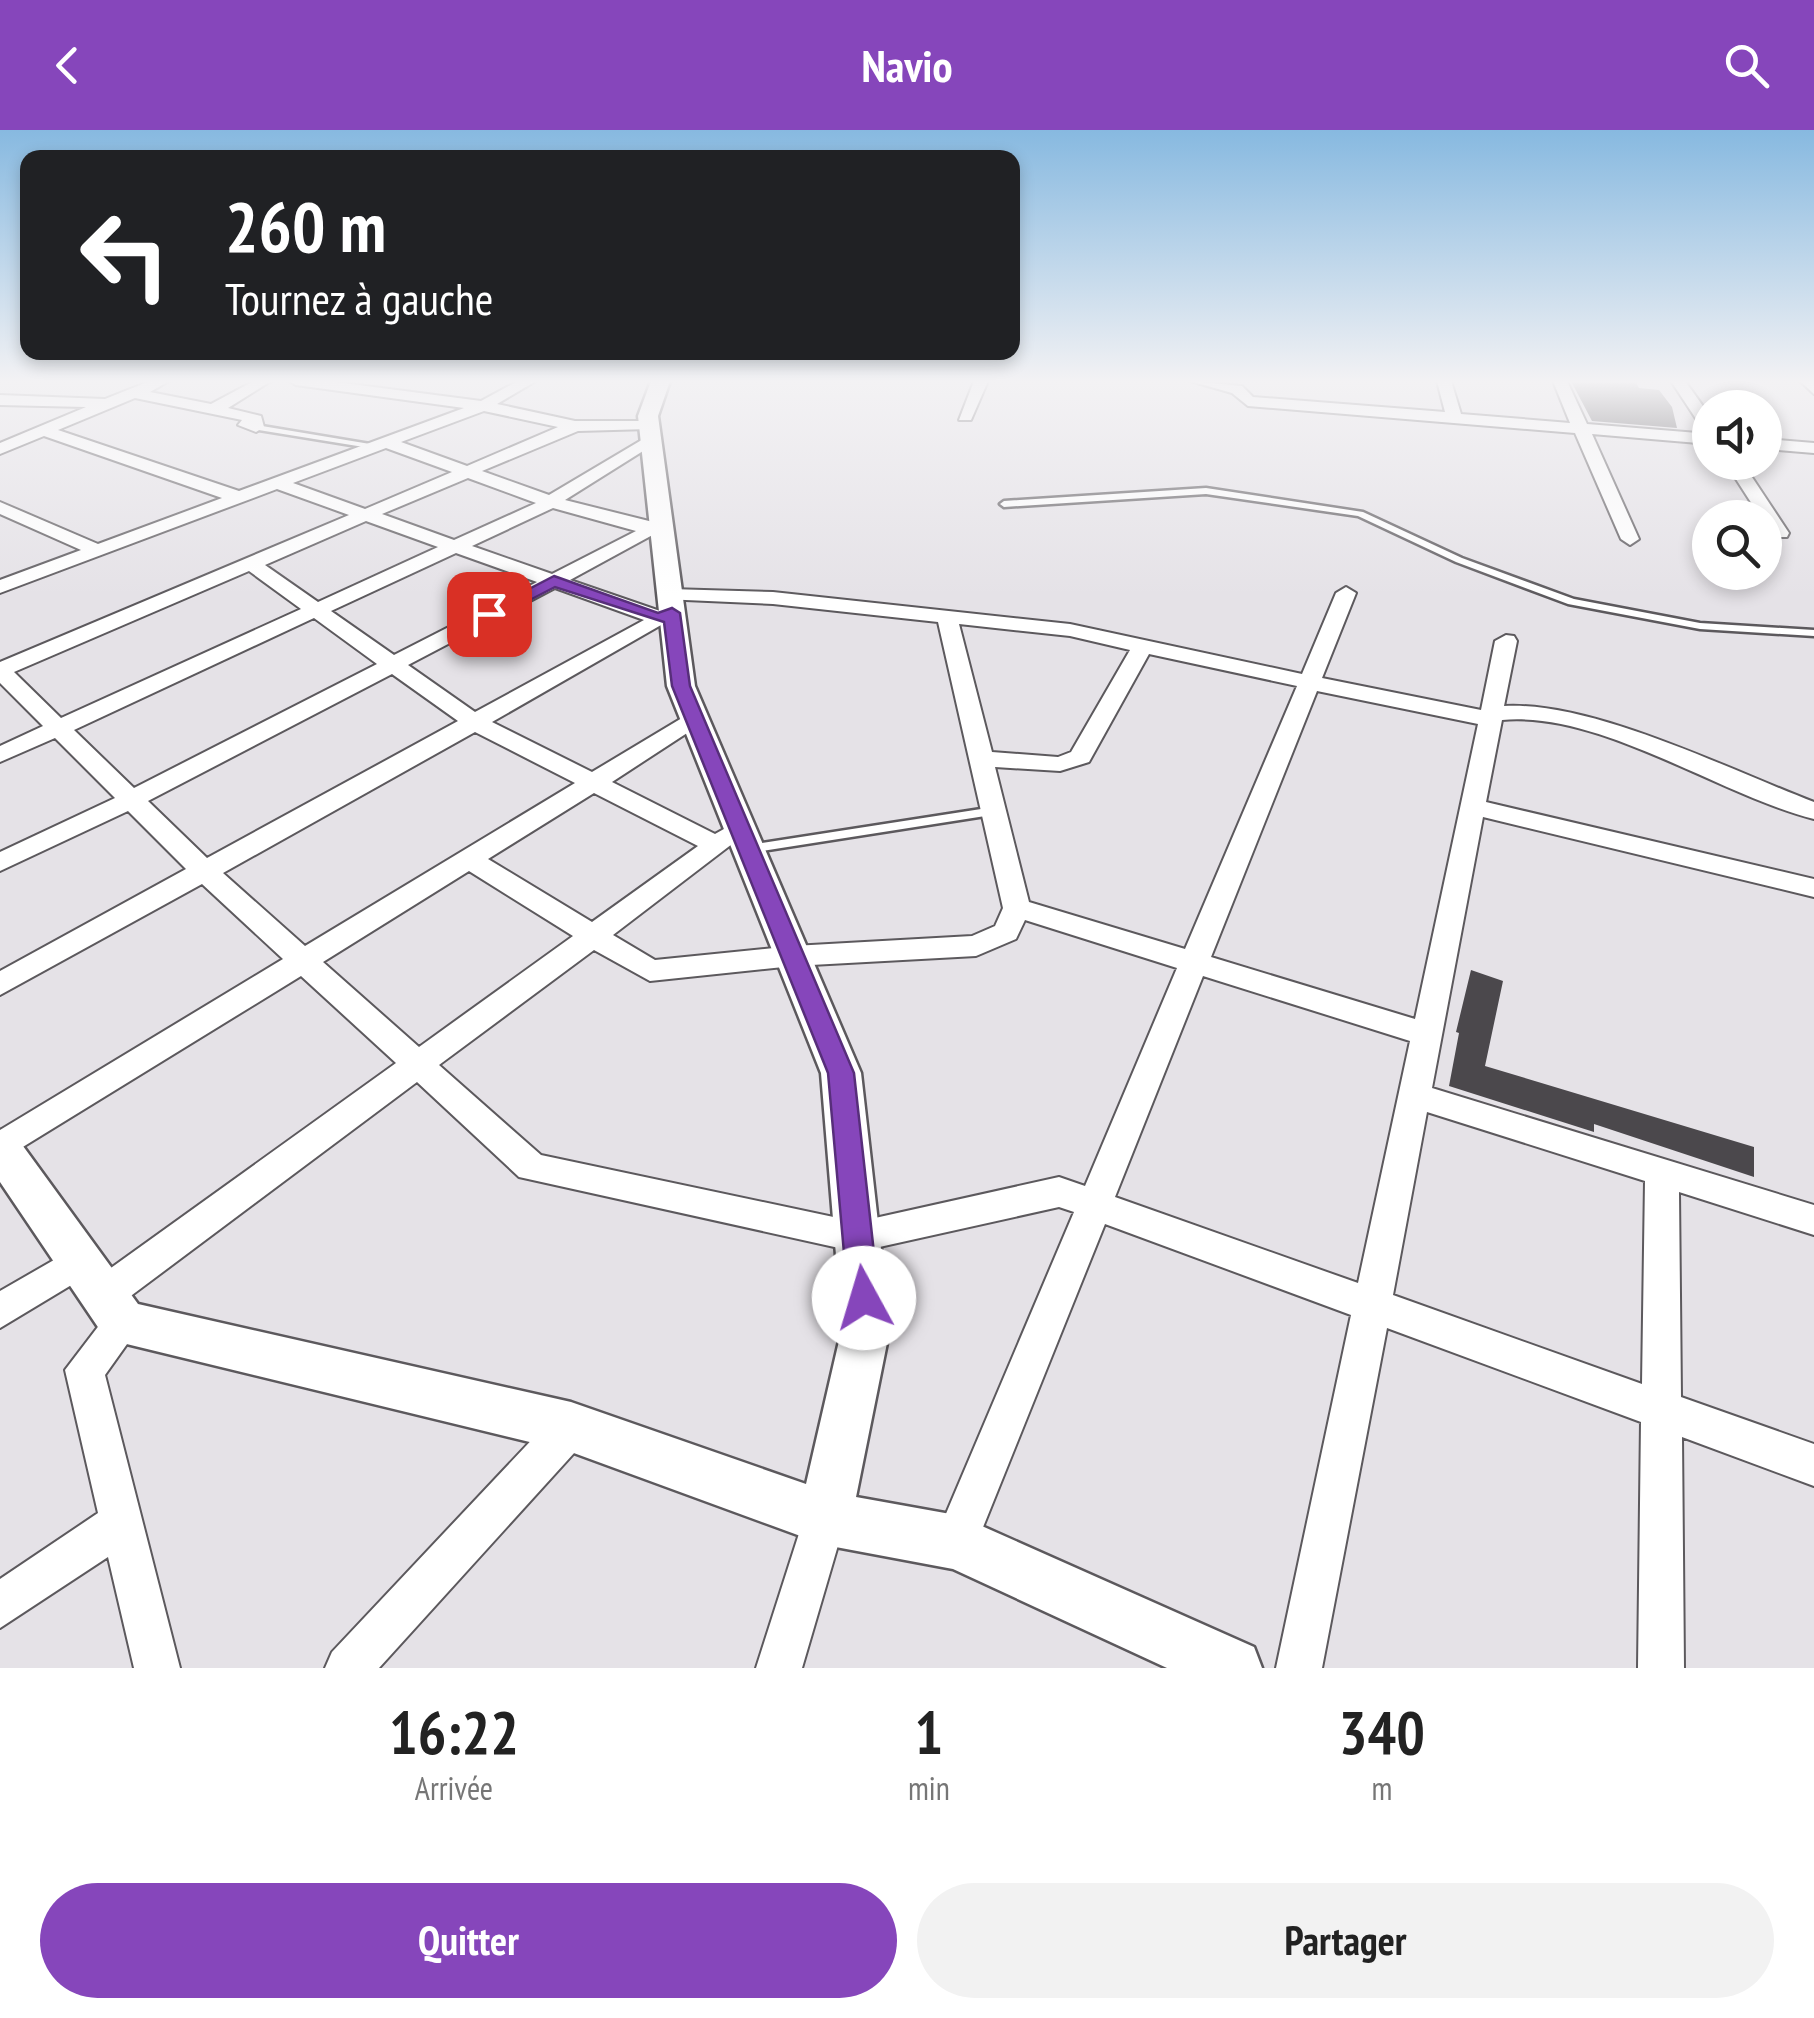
<!DOCTYPE html>
<html lang="fr">
<meta charset="utf-8">
<style>
:root{--surface:#fff;--page:#f2f2f2;--text:#222;--muted:#767676;--accent:#8646bb}
body{margin:0;font-family:"PT Sans Narrow",sans-serif;background:var(--page);color:var(--text);height:100vh;display:flex;flex-direction:column;font-size:38px;white-space:nowrap}
*{box-sizing:border-box;margin:0}
p{font-size:32px;color:var(--muted)}
.icon{flex:none;width:55px;height:55px;fill:none;stroke:currentColor;stroke-width:2;stroke-linecap:round;stroke-linejoin:round}
.map{position:relative;height:1538px;overflow:hidden}
.drawer{display:flex;flex-direction:column;background:var(--surface);flex:1}
.drawer>*{flex:none}
.top-card{position:absolute;left:20px;top:20px;width:1000px;height:210px;border-radius:20px;box-shadow:0 5px 15px #0003;background:#202124;color:#fff;overflow:hidden}
.buttons{position:absolute;left:1692px;top:260px;display:grid;gap:20px}
.buttons a{display:grid;place-items:center;width:90px;height:90px;border-radius:50%;background:var(--surface);box-shadow:0 5px 15px #0003;font-size:50px}
.pin{position:absolute;display:grid;place-items:center;width:85px;height:85px;color:#fff;margin:-42px;border-radius:20px;box-shadow:0 5px 15px #0006}
.me{position:absolute;width:110px;margin:-55px;rotate:354deg;stroke-linejoin:round;filter:drop-shadow(0 0 8px #0008)}
.turn{display:flex;align-items:center;gap:35px;height:210px;padding:0 40px;font-size:45px}
.turn .icon{width:130px;height:130px;stroke-width:2.5}
.turn b{display:block;font-size:70px;line-height:85px}
.eta{display:flex;justify-content:space-evenly;align-items:center;height:170px;text-align:center}
.eta b{font-size:60px;font-weight:700;line-height:70px}
.button{display:flex;gap:20px;margin-top:auto;padding:20px 40px}
.button a{flex:1;height:115px;border-radius:60px;background:var(--accent);color:#fff;font-size:40px;font-weight:700;line-height:115px;text-align:center}
.button a+a{background:var(--page);color:var(--text)}
header{display:flex;justify-content:space-between;align-items:center;height:130px;padding:0 40px;background:var(--accent);color:#fff;font-size:45px;font-weight:700}
.map>svg:first-child{display:block}
.building{fill:#4b484c}
.lines{fill:none;stroke-linecap:round;stroke-linejoin:round}
.service-casing{stroke:#5c595d;stroke-width:5}
.minor-casing{stroke:#5c595d;stroke-width:4}
.tertiary-casing{stroke:#5c595d;stroke-width:5}
.service{fill:#fff;fill-rule:evenodd}
.minor{fill:#fff;fill-rule:evenodd}
.tertiary{fill:#fff;fill-rule:evenodd}
.route{fill:#8646bb;stroke:#572e7a;stroke-width:2.5}
</style>
<header><svg class="icon" aria-label="back" viewBox="0 0 24 24"><path d="M15 5l-7 7 7 7"/></svg>Navio<svg class="icon" aria-label="search" viewBox="0 0 24 24"><circle cx="10" cy="10" r="6"/><path d="M15 15l6 6"/></svg></header>
<div class="map">
<svg width="1814" height="1538" viewBox="0 0 1814 1538">
<rect width="100%" height="100%" fill="#e5e2e7"/>
<!-- building -->
<path class="building" d="M1571,251H1635L1639,258L1659,260L1672,277L1677,298L1592,291Z
M1471,840L1503,851L1485,936L1754,1017V1047L1594,994V1002L1449,956L1459,903L1456,902Z"/>
<g class="lines">
<!-- service casing -->
<g class="service-casing">
<path id="service" d="M256,295L376,315L380,317L376,319L253,299L252,297Z
M1206,358L1363,382L1462,428L1574,469L1700,493L1814,500V506L1700,499L1568,474L1456,432L1358,386L1206,364L1004,377L1000,374L1004,371Z
M994,677L1000,681L998,684L749,723L742,719L749,715Z"/>
</g>
<!-- minor casing -->
<g class="minor-casing">
<path id="minor" d="M150,251H169L150,262L211,274L254,251H271L228,278L261,286L264,297L256,302L238,295L242,290L135,268L58,300L239,361L464,278L296,255L289,251H328L481,271L518,251H536L497,274L575,291H655V297L649,299L578,301L482,341L549,365L645,308L659,311L565,370L669,396L570,450L660,481L672,477L682,483L492,592L592,642L687,585H703L707,590L612,652L715,704L740,690L753,698L613,805L655,830L793,816L972,806L995,796L1003,778L938,492L773,474L663,469L660,465L670,459L773,462L1070,494L1302,544L1336,463L1346,457L1356,463L1322,548L1481,580L1495,511L1506,505L1514,506L1517,511L1504,576C1593,571 1730,640 1814,672V689C1719,665 1601,581 1502,590L1486,672L1814,749V767L1483,687L1432,958L1814,1075V1105L1679,1062L1681,1267L1814,1314V1356L1682,1307L1684,1538H1638L1641,1292L1387,1198L1322,1538H1276L1351,1185L1105,1094L971,1427L956,1434L941,1427L934,1412L1074,1082L1059,1077L857,1122L519,1047L417,952L116,1177L103,1182L90,1177L84,1165L90,1153L396,933L301,846L0,1031V1000L283,829L202,754L0,865V841L186,739L128,681L0,741V722L115,668L55,608L0,632V616L43,596L0,553V532L349,385L277,359L0,463V450L81,420L0,384V372L98,414L222,368L44,306L0,324V313L86,277L0,275V265L105,269ZM484,281L558,297L467,336L401,312ZM386,318L452,342L365,379L293,353ZM468,348L536,373L454,410L382,384ZM553,378L636,401L552,444L472,416ZM366,391L438,417L318,472L265,435ZM456,423L537,452L394,525L331,481ZM249,441L301,479L61,588L14,542ZM555,458L644,490L475,582L408,535ZM314,488L377,534L134,658L74,600ZM959,494L1070,506L1130,520L1071,622L1058,627L992,622ZM1149,524L1297,556L1185,819L1029,772L995,637L1060,641L1089,632ZM392,544L458,591L207,728L148,671ZM1317,561L1478,594L1415,889L1211,827ZM475,602L575,653L305,816L223,743ZM594,663L698,716L592,792L488,729ZM469,741L573,806L419,917L323,832ZM1025,790L1177,838L1085,1056L1059,1047L857,1092L541,1025L439,935L594,820L650,851L793,836L976,826L1016,809ZM1203,846L1410,911L1358,1153L1115,1067ZM1427,982L1645,1051L1642,1254L1393,1165Z
M974,251H988L971,290H959Z
M1190,251L1242,256L1253,267L1445,282L1437,251H1451L1461,284L1570,293L1553,251H1567L1587,294L1710,304V314L1592,304L1639,409L1630,415L1621,409L1575,303L1248,276L1232,263Z
M1671,251H1685L1710,286V303L1704,301Z
M1800,251H1814V264Z
M1765,309L1814,313V323L1765,319Z
M1725,332H1742L1789,403L1787,407H1773L1765,388H1761Z
M80,1115L93,1120L98,1131L93,1142L0,1198V1161Z
M123,1176L136,1181L142,1193L105,1245L180,1538H134L108,1427L0,1498V1449L98,1383L65,1240L110,1181Z
M571,1277L585,1283L591,1297L585,1311L379,1538H325L332,1522L557,1283Z
M825,1367L840,1373L846,1388L802,1538H756L804,1388L810,1373Z"/>
</g>
<!-- tertiary casing -->
<g class="tertiary-casing">
<path id="tertiary" d="M651,251H670L658,286L695,556L861,943L890,1198L856,1367L956,1385L975,1393L1254,1517L1262,1538H1167L953,1439L825,1415L571,1322L106,1209L0,1052V1000L15,1005L138,1174L571,1272L806,1354L842,1198L821,943L667,556L638,286Z"/>
</g>
<!-- service -->
<use href="#service" class="service"/>
<!-- minor -->
<use href="#minor" class="minor"/>
<!-- tertiary -->
<use href="#tertiary" class="tertiary"/>
</g>
<!-- sky -->
<linearGradient id="sky" x2="0" y2="1"><stop stop-color="#87b9e0"/><stop offset="0.54" stop-color="#f3f2f4"/><stop offset="1" stop-color="#f3f2f4" stop-opacity="0"/></linearGradient>
<rect width="1814" height="466" fill="url(#sky)"/>
<!-- route -->
<path class="route" d="M554,446L658,483L672,478L680,483L690,556L854,943L879,1168L874,1177L864,1181L853,1177L848,1168L828,943L672,556L664,492L555,457L495,488L481,484Z"/>
</svg>
<div class="buttons">
<a><svg class="icon" aria-label="sound" viewBox="0 0 24 24"><path d="M4 9h4l5-4v14l-5-4H4zM17 9q2 3 0 6"/></svg></a>
<a><svg class="icon" aria-label="search" viewBox="0 0 24 24"><circle cx="10" cy="10" r="6"/><path d="M15 15l6 6"/></svg></a>
</div>
<div class="pin" style="left:489px;top:484px;background:#d93025"><svg class="icon" aria-label="arrive" viewBox="0 0 24 24"><path d="M6 21V4h12l-3 4 3 4H6"/></svg></div>
<svg class="me" style="left:864px;top:1168px" viewBox="-20 -20 40 40"><circle r="19" fill="#fff"/><path d="M0-13L10 11 0 6-10 11z" fill="#8646bb"/></svg>
<div class="top-card">
<div class="turn"><svg class="icon" aria-label="left" viewBox="0 0 24 24"><path d="M17 20v-9H6M10 6l-5 5 5 5"/></svg><div><b>260 m</b>Tournez à gauche</div></div>
</div>
</div>
<section class="drawer">
<div class="eta">
<div><b>16:22</b><p>Arrivée</p></div>
<div><b>1</b><p>min</p></div>
<div><b>340</b><p>m</p></div>
</div>
<div class="button"><a>Quitter</a><a>Partager</a></div>
</section>
